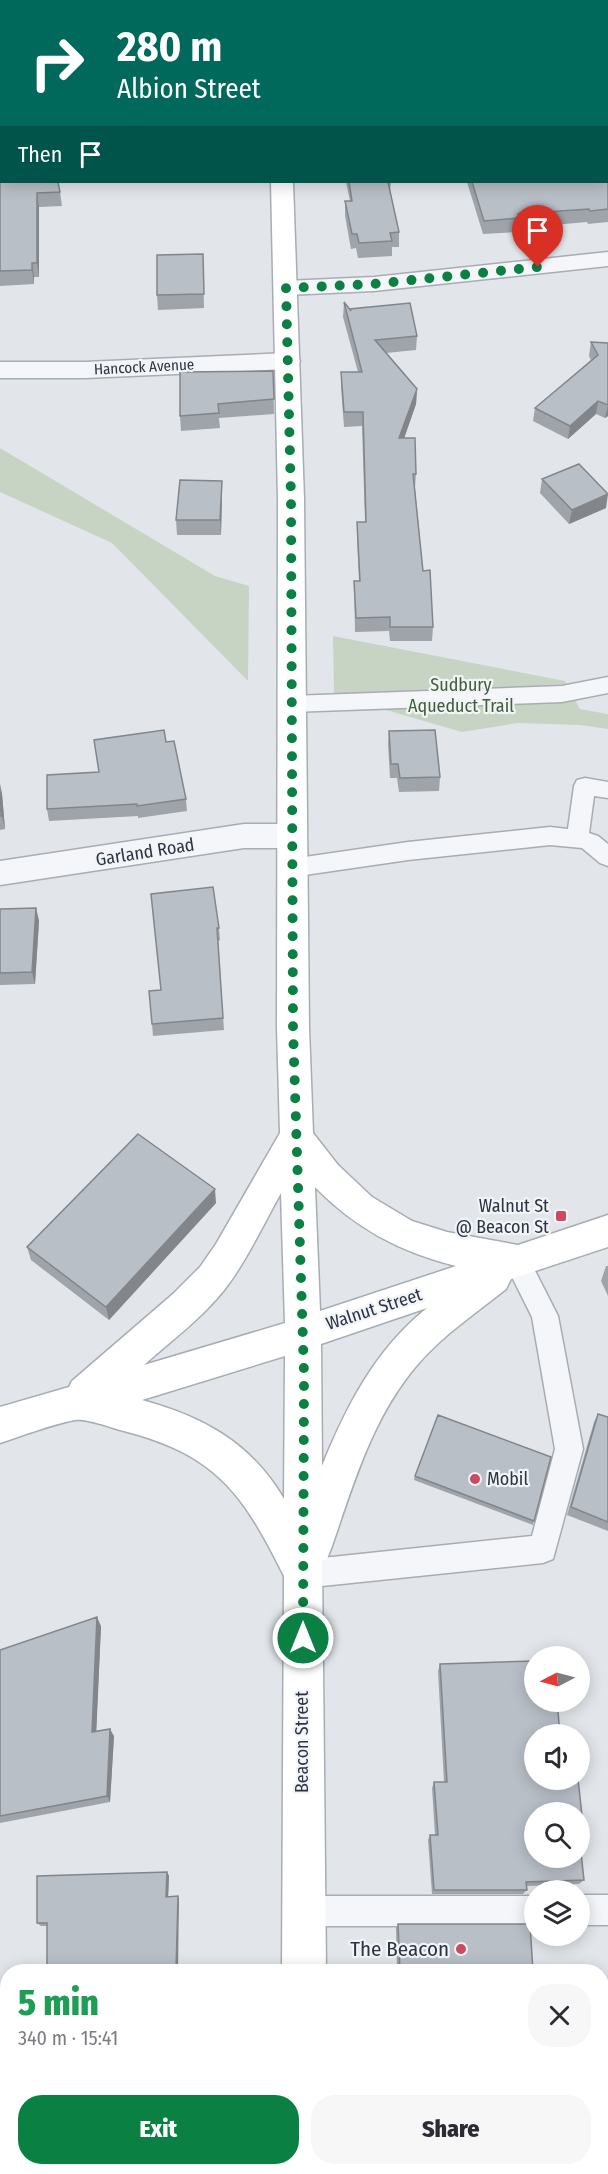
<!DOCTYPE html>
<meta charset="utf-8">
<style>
:root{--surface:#fff;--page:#f7f7f7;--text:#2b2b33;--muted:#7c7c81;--accent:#0b8043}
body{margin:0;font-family:"Fira Sans Condensed",sans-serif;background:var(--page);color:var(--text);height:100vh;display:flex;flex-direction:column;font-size:22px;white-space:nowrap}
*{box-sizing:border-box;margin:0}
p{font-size:20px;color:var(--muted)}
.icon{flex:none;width:33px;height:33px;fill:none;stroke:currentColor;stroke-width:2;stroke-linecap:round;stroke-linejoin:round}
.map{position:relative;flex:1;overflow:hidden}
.panel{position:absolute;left:0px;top:1964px;width:609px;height:212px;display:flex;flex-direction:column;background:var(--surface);border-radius:24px 24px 0 0;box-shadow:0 3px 15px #0003}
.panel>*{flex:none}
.top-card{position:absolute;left:0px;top:0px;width:609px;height:183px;box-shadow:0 3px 15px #0003;background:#00695c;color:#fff;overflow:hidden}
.needle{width:39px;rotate:264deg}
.fabs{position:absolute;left:524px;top:1646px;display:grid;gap:12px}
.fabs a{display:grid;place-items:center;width:66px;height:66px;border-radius:50%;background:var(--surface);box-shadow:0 3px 15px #0003;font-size:30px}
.pin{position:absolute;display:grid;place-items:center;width:51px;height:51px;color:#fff;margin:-62px -26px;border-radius:50% 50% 50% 0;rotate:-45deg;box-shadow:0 0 6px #0007}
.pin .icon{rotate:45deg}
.me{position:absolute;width:66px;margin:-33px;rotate:0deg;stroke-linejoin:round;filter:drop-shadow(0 0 4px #0008)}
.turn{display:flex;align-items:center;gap:21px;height:126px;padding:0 18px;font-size:27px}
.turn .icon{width:78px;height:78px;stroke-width:2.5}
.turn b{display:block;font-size:42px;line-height:51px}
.then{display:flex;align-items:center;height:57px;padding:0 18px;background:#0003;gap:12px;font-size:22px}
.round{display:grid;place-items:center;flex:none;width:63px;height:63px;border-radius:24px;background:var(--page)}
.head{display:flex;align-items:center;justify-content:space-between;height:102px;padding:0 18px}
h1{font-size:36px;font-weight:800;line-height:45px;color:#1e9e55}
.cta{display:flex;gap:12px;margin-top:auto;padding:12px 18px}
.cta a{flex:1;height:69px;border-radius:24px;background:var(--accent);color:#fff;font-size:24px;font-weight:800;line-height:69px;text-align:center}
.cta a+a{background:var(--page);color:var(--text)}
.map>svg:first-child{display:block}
.green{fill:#c8d4c3}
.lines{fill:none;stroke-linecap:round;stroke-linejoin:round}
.lane-casing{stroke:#a7adb4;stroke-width:3}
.street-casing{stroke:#a7adb4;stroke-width:3}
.secondary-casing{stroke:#a7adb4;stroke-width:3}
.lane{fill:#f5f6f9;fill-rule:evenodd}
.street{fill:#f5f6f9;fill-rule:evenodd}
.secondary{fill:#fff;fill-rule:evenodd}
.wall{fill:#9fa4ab}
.shaded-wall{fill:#82868b}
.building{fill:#b9bfc7;stroke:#82868b;stroke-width:1.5;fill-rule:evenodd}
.route{stroke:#0b8043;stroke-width:10;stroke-dasharray:0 18}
.poi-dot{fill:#cd4a60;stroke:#f2f4f8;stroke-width:2}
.labels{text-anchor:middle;stroke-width:4.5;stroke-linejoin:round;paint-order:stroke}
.far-street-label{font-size:15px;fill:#2a3442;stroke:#f2f4f8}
.park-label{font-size:18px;fill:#405e38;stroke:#f2f4f8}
.street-label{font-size:18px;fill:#2a3442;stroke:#f2f4f8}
.poi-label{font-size:18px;fill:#2a3442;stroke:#f2f4f8;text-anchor:end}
.near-poi-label{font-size:21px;fill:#2a3442;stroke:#f2f4f8;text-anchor:end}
</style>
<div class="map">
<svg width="608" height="2174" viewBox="0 0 608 2174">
<rect width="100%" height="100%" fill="#e2e6ea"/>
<!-- green -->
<path class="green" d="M0,448L215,576L249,586L248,681L112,543L0,492Z
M333,636L565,681L580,709L608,714V729L580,725L517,723L462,732L334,695Z"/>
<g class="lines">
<!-- lane casing -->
<g class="lane-casing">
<path id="lane" d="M608,677V693L562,702L291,712L284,709L281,704L284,699L291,696L562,686Z
M585,778L608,782V798L594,796L589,833L598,836L608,844V866L600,863L582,848L550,845L408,860L291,877L283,874L280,868L283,862L291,859L408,842L550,827L568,829L574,786L577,780Z
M517,1249L526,1253L558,1316L583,1449L553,1559L543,1563L303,1588L293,1584L289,1574L293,1564L303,1560L532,1536L555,1449L532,1317L504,1261L508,1253Z
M579,1895H608V1925H579Z
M303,1896H534V1926H303L292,1922L288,1911L292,1900Z"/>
</g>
<!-- street casing -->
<g class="street-casing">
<path id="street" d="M608,252V266L374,291L286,295L278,293L274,288L278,283L286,281L374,277Z
M288,353L297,355L300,361L297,367L288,369L85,378H0V362H85Z
M244,824H291L302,828L306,836L302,844L291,848H244L0,885V861Z"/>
</g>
<!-- secondary casing -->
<g class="secondary-casing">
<path id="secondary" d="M248,0H268V2H248Z
M271,182H293L304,499L309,1028L313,1133L338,1165L372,1197L412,1221L447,1232L518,1245L608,1215V1247L511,1279L506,1289C476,1313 443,1335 418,1364C373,1416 354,1482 332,1546L327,1559L322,1561L326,1971H282L284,1576C243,1494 217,1455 124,1431C112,1428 86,1418 75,1420C50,1425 24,1435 0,1443V1407L69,1387L72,1381L173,1294L200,1267L216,1244L280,1133L277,1028L278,499ZM315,1187C355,1228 400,1252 456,1266L320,1311ZM281,1193L285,1323L144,1365C171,1341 202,1318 225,1289C247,1260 263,1225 281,1193ZM427,1308C375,1350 347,1405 322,1466L321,1344ZM285,1356L284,1499C251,1443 204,1417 142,1400Z
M283,2168H329V2174H283Z"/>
</g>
<!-- lane -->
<use href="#lane" class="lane"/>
<!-- street -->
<use href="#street" class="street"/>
<!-- secondary -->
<use href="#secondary" class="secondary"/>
</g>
<!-- wall -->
<path class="wall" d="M0,0L2,2L60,192L62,206L39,207V277H34V284L0,286Z
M420,0H608V88V2H421Z
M608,144V222L588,224L587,222L519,228L518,232L483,234L467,182H608Z
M154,182H194L154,183Z
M346,182H391L390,191L399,232V247H392V256L358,258L356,248L351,249L345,216V201H350Z
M203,254L204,308L158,310L157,295Z
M344,302L350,310L417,336L416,350L386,353L417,389L416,404L404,438L416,474L415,488L423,571L433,627L432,641H390L389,631L355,632L354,581H359L357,536V522H365L362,426L344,427L341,387V372H358L343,317Z
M591,342L608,343V416L605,418L596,414L568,439L533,421L535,408L591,360L589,356Z
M273,371L274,414L219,418L220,428L181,431L180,416Z
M542,479L606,508L569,524L540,493Z
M222,495L221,535H177L176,520Z
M389,731L440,777L439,791L399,792L397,778H390L388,744Z
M166,742L186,799L187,811L138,818V816L49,821L47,809L99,772Z
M0,784L2,794L5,829L0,830Z
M151,894L219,928L220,940L218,941L224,1030L153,1036L152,1024L161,990Z
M36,908L39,921L35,984L0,985V909Z
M216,1203L109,1320L31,1260L27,1247Z
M606,1266H608V1296L601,1281Z
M598,1414L608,1417V1531L567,1515L594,1422Z
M415,1476L534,1521L533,1525L414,1480Z
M101,1626L96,1731L114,1736L110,1802L0,1823V1650Z
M440,1664L534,1734L585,1843L580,1847L584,1880L579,1884L527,1886V1890L523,1894H432L428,1840L430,1835H435L432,1788L434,1782H444L438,1671Z
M167,1872L169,1876L168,1897L179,1899L47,1926H41L37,1923Z
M398,1924L533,1971H397L396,1928Z"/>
<!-- shaded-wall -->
<path class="shaded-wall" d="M37,193L39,207V277L37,263Z
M32,263L34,277V284L32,270Z
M417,389L416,404L399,453V438Z
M598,401L596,414L568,439L570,426Z
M608,405V416L605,418Z
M222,481V495L221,535L220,520Z
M608,494L606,508L569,524L572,510Z
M0,784L2,794L5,829L2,816Z
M36,908L39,921L35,984L32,972Z
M215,1189L216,1203L109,1320L106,1307Z
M97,1617L101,1626L96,1739L92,1732Z
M110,1729L114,1736L110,1802L107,1796Z
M167,1872L169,1876L168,1900L166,1897Z
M178,1896L179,1899L178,1971H176Z"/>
<!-- building -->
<path class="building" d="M0,0H197V2H2V182H58L60,192L37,193V263H32V270L0,271Z
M318,0H374V2H318Z
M426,0H608V74V2H427Z
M608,144V209L590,211L589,209L518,214L520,218L484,221L472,182H608Z
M349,182H388L399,232L390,233L392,241L359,243L357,234H352L345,201H352Z
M203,254L204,294L157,295V255Z
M344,302L351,311L350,309L410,303L417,336L375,340L417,389L399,438H415L416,474H413L423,571L430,570L433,627H390V617L356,618L354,581H360L357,522H366L363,412H344L341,372H362Z
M591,342L608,343V405L598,401L570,426L535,408L598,355Z
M273,371L274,399L218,404L219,413L180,416V372Z
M579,464L608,494L572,510L542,479Z
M180,480L222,481L220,520H176Z
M164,730L166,742L174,741L186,799L137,806V804L47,809V775L99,772L94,740Z
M435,730L440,777L400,778L398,764H391L389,731Z
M0,792L2,816H0Z
M213,887L219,928H217L223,1018L152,1024L149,991L161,990L151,894Z
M36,908L32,972L0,973V909Z
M138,1134L215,1189L106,1307L27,1247Z
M598,1414L608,1417V1522L571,1507Z
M438,1415L551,1457L534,1521L415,1476Z
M97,1617L92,1732L110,1729L107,1796L0,1816V1650Z
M534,1661V1701H557L560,1734H534V1779H578L585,1843H580L584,1880L526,1882L527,1890H434L430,1835H438L434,1782H447L440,1664ZM534,1812H579V1857H534Z
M167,1872L166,1897L178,1896L176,1971H47V1923H37V1876Z
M398,1924H530L533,1971H400Z
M602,2004H608V2147H602Z
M39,2168H166V2174H39Z"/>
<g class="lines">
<!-- route -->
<path class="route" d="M303,1638L304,1374L293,1028L291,499L286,288L374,284L538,267"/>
</g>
<!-- markers -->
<g class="poi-dot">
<rect x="555" y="1210" width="12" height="12" rx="3"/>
<circle cx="475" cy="1479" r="6"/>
<circle cx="461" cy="1949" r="6"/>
</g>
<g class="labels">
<!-- far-street labels -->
<g class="far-street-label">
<text transform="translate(144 367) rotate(-3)" y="5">Hancock Avenue</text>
</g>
<!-- park labels -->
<g class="park-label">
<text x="461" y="691">Sudbury<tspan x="461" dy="21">Aqueduct Trail</tspan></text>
</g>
<!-- street labels -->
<g class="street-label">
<text transform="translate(145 852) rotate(-9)" y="6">Garland Road</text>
<text transform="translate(374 1309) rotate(-18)" y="6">Walnut Street</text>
<text transform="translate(302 1742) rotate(-90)" y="6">Beacon Street</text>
</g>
<!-- poi labels -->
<g class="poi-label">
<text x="549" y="1212">Walnut St<tspan x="549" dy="21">@ Beacon St</tspan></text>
<text x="487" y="1485" text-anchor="start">Mobil</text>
</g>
<!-- near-poi labels -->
<g class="near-poi-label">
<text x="449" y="1956">The Beacon</text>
</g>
</g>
</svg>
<div class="fabs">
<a><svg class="needle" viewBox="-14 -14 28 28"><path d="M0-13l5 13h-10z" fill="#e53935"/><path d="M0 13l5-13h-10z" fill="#7c7c81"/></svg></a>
<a><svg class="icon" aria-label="sound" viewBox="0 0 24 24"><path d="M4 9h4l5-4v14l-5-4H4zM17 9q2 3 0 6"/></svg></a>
<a><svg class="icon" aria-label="search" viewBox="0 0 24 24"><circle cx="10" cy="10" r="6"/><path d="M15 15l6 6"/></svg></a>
<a><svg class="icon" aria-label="layers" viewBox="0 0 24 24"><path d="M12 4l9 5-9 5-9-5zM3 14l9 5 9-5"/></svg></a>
</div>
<div class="pin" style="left:538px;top:267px;background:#d93025"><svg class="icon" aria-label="arrive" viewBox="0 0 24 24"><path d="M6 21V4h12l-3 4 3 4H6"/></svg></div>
<svg class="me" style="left:303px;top:1638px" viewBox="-20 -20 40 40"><circle r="17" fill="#0b8043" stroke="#fff" stroke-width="3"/><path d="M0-11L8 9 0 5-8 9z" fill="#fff"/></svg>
<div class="top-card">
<div class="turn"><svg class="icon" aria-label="right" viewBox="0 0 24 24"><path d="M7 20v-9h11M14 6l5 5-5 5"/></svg><div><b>280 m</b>Albion Street</div></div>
<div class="then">Then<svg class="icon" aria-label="arrive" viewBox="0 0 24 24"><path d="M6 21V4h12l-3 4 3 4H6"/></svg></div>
</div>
<section class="panel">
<div class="head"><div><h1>5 min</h1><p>340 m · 15:41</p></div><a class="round"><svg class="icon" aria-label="close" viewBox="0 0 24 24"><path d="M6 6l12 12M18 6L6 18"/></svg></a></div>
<div class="cta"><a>Exit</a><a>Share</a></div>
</section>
</div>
